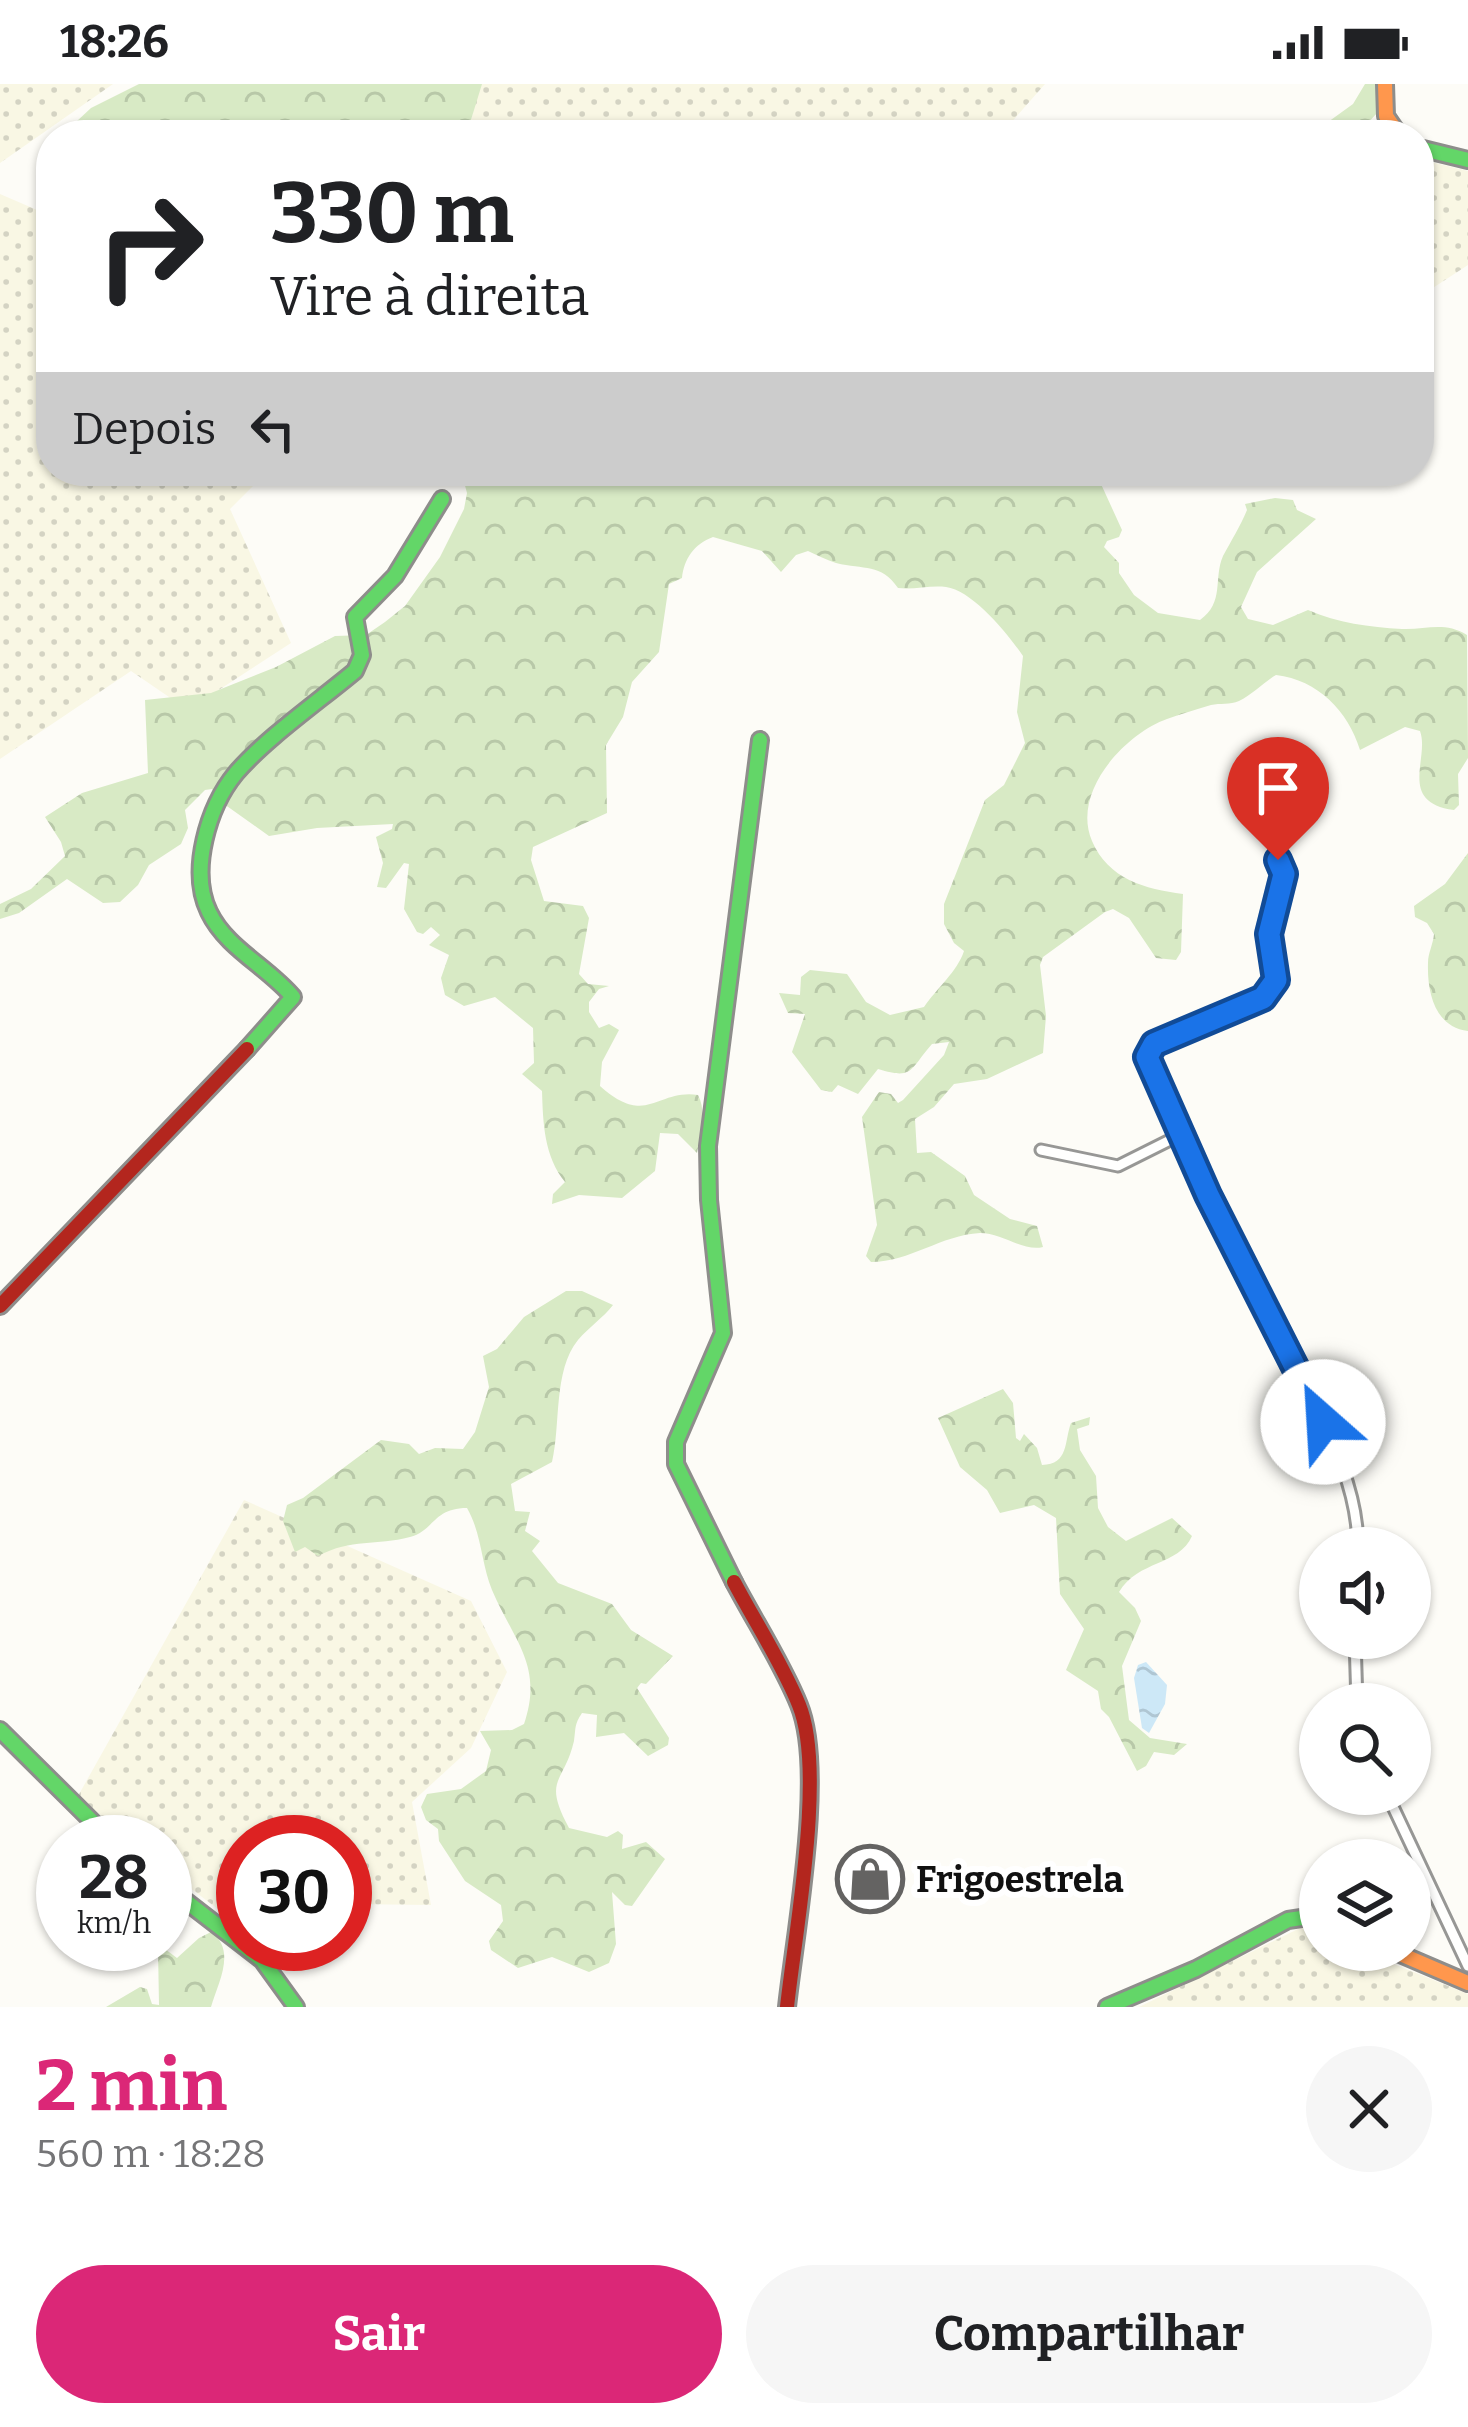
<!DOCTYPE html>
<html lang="pt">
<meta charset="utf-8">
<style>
:root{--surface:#fff;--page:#f6f6f6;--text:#202124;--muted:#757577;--accent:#db2777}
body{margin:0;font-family:Bitter,serif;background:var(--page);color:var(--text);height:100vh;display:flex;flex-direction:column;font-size:45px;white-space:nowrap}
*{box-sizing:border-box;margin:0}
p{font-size:39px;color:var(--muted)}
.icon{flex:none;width:66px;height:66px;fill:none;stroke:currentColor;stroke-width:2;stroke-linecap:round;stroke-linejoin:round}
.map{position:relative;height:1923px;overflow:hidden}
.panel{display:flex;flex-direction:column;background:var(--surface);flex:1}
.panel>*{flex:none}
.banner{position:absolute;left:36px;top:36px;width:1398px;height:366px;border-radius:48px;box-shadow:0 3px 9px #0004;background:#fff;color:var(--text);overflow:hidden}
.buttons{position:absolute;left:1299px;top:1443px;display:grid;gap:24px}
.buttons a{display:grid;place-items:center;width:132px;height:132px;border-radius:50%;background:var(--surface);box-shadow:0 3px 9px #0004;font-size:60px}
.speed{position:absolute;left:36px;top:1731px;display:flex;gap:24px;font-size:60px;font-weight:700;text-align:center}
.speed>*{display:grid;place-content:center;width:156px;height:156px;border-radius:50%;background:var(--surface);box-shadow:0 3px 9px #0004;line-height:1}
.speed small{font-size:30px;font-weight:400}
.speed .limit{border:18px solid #d22;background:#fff;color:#111}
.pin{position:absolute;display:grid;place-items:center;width:102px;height:102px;color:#fff;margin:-123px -51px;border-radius:50% 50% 50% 0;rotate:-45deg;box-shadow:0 0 12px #0007}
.pin .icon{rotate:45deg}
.me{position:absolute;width:132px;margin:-66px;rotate:334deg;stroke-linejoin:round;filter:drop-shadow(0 0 9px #0008)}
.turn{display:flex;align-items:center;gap:42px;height:252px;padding:0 36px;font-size:54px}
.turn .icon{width:156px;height:156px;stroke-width:2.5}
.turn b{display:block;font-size:84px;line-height:102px}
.then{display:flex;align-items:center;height:114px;padding:0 36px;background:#0003;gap:24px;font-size:45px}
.round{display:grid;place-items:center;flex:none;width:126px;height:126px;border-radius:63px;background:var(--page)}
.summary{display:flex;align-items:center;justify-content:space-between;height:204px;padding:0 36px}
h1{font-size:72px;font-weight:700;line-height:90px;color:var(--accent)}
.primary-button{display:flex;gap:24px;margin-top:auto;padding:24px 36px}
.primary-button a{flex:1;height:138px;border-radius:72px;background:var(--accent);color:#fff;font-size:48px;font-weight:700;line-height:138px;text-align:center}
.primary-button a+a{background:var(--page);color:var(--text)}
.status{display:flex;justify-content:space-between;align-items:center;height:84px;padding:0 60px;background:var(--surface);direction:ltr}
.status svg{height:33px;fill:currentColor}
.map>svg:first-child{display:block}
.farmland{fill:url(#farmland-dots)}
.forest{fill:url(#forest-crowns)}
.water{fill:url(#water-ripples)}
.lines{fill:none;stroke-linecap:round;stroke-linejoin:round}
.street-casing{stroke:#979795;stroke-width:15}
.fast-casing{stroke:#8e8d8b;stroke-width:20}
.slow-casing{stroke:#8e8d8b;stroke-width:20}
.jam-casing{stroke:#8e8d8b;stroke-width:20}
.street{stroke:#fffffe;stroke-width:9}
.fast{stroke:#63d668;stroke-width:14}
.slow{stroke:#ff974d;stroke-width:14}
.jam{stroke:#b3261e;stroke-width:14}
.route-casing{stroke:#114b97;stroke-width:30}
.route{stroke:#1a73e8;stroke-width:21}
.labels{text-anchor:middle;stroke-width:12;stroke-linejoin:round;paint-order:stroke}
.poi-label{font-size:36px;font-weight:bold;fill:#111;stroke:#fff;text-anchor:start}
</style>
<div class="status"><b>18:26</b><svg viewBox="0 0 49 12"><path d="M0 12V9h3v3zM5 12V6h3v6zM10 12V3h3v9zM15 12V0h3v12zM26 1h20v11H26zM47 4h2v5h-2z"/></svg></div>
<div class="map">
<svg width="1468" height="1923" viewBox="0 0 1468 1923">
<defs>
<pattern id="farmland-dots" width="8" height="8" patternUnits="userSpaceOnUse" patternTransform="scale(3)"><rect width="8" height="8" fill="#f9f7e4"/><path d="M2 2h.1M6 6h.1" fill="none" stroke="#d4d3c3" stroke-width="1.8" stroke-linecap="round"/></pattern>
<pattern id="forest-crowns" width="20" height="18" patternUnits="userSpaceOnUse" patternTransform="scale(3)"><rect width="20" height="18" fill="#d8eac5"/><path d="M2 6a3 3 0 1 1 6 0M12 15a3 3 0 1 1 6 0" fill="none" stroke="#b8c8a8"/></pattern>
<pattern id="water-ripples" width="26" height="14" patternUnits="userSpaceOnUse" patternTransform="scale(3)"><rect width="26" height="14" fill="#cde8f7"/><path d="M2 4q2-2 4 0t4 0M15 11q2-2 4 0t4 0" fill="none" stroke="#afc6d3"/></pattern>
</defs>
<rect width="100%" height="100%" fill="#fdfcf7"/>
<!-- farmland -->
<path class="farmland" d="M0,0H113L0,79Z
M480,0H1045L1009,41L951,51H477L469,44Z
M1419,75L1468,87V181L1419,213Z
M0,110L51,132V387H268L230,425L291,559L188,626L131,587L0,675Z
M244,1416L471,1517L507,1588L471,1664L412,1718L431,1821L345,1820V1758H243V1844L165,1785V1758H132L78,1712Z
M1302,1843L1320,1850V1866H1359L1468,1910V1923H1139Z"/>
<!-- forest -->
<path class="forest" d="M139,0H482L470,39L479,51H62L91,24Z
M1365,0H1380L1377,29L1357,51H1310L1353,20Z
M461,387H1100L1101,400L1122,446L1119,453L1107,457L1104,463L1119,479V489L1134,511L1158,529L1200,536C1225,518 1213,495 1223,472C1231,457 1240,443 1247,426L1245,420L1275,414L1293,416L1297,426L1316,435L1257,488L1241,523L1248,535L1273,541L1308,526C1338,539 1369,543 1402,545C1426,546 1444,537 1467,551L1468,674L1458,690L1459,721L1454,726C1397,718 1430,674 1420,647L1405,643L1360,666C1348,627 1318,596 1276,591C1264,598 1252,611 1239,617C1230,621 1220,619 1211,621C1197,625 1181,630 1167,635C1125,650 1071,708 1092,757C1108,795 1145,805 1183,810L1181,868L1176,876L1156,874L1129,834L1113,825L1105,828L1043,873L1040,881L1046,932L1043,969L987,995L954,1000L934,1023L915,1035L917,1069L931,1068L965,1092L974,1111L1010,1135L1037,1142L1043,1163C1024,1168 1002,1149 980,1149C941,1151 910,1178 871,1178L866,1172L877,1141L862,1033L879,1008L891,1010L898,1019L903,1016L944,971L949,958L932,960C909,986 914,996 878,985L858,1010L838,1001L832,1008L821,1006L792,968L805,930L788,929L779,909L800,911L801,893L810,886L847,890L866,918L890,931L924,923C937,904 957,888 964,867L954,859L944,840V820L985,716L1004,701L1025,659L1017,628L1023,572C1008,550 972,506 946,503C930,501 914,506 898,504C881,479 864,486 836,479C827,476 817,471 808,467L796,471L781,488L762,467L713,453C694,460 684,475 682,494L669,500L659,568L632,598L623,633L606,661L607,729L533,763L531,776L544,817L583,822L589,834L579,890L588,900L609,902L599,905L589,918V928L599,944L609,940L619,946L602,978L600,1002C647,1044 656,1005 698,1011C707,1028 701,1051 697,1069L678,1050L660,1049L655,1087L622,1114L579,1111L552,1120L553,1110L565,1098C544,1072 543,1039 542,1007L522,990L534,979L533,944L495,913L464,922L445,911L441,894L449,871L429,861L440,851L431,843L423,850L417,848L404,825L409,780L404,779L386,804L377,803L383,779L376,753L392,745L393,740L317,744L269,752L224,720L212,705L205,706L185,726L188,744L181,760L149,781L138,801L120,818L103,819L67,795L19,829L0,835V820L31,805L65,772L61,758L45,733L82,709L148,689L145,616L211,609L276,583L335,552L366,551L385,538L405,522L440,473L464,425L467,409Z
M1468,769V947C1435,943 1427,909 1428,879C1428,869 1433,861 1434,850L1427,839L1415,833L1414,822L1445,800Z
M566,1207H582L613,1221C603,1234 589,1243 578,1256C553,1287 561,1340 552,1378L511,1400L515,1427L530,1428L525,1447L540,1457L532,1467L558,1499L612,1520L631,1546L673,1572L646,1600L641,1599L637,1604L669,1654L668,1661L648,1672L624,1649L596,1653L597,1631L582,1629C574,1641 576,1644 574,1657C564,1700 542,1694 569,1744L607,1753L618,1747L623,1751L622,1765L646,1758L665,1775L632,1822L625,1821L612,1808L616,1860L609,1879L589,1888L552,1873L518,1884L491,1866L489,1857L503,1837L501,1821L465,1797L439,1757L438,1745L426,1736L421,1723L427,1710L461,1705L486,1687L491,1666L480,1647L512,1646L524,1640C544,1581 513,1556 492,1506C481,1479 482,1450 467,1424C433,1424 434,1447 410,1453C376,1462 352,1454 318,1472L305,1463L295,1468L283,1437L287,1421L303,1414L381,1356L409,1360L419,1370L435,1364L463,1365L475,1348L489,1303L483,1272L497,1265L524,1233Z
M1003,1305L1013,1319L1016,1354L1020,1357L1024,1350L1037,1364L1042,1381C1069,1380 1064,1358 1071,1339L1090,1333L1089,1341L1077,1345L1080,1366L1096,1392L1098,1424L1108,1443L1126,1457L1172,1434L1192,1452C1179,1482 1138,1476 1119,1508L1135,1524L1141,1537L1122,1582L1129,1636L1150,1654L1187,1660L1174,1671L1154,1668L1146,1682L1137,1687L1109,1633L1101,1625L1098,1607L1066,1586L1084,1545L1060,1510L1056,1434L1034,1421L1000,1429L987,1406L960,1383L938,1334Z
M211,1848C237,1866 218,1899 211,1923H106L140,1903L147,1905L152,1920L159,1921L158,1865H165L177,1874L199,1854Z"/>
<!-- water -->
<path class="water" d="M1146,1578L1167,1601L1165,1620L1149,1649L1142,1644L1134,1594L1138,1581Z"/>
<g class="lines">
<!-- street casing -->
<g class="street-casing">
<path id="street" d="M1278,776L1284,790L1269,850L1276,896L1263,914L1154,960L1147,973C1188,1077 1242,1174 1291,1274C1320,1335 1358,1394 1358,1464
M1041,1066L1118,1082L1180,1051
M1355,1554L1357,1620
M1387,1710L1468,1882"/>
</g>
<!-- fast casing -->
<g class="fast-casing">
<path id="fast" d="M1419,64L1468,76
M247,965L293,913C268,883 226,864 209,828C189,787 208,723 236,689C265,655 319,617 355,587L362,571L355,533L395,492L442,415
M734,1498L676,1380V1358L723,1249L709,1116L708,1062L760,656
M0,1646L113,1758
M165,1801L262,1876L296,1923
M1107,1923L1196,1885L1288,1836L1308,1833L1320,1837"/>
</g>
<!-- slow casing -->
<g class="slow-casing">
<path id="slow" d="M1385,0L1386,32L1399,51
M1391,1866L1468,1899"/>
</g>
<!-- jam casing -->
<g class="jam-casing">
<path id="jam" d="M0,1222L247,965
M734,1498C755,1538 782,1579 799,1621C826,1687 795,1848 787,1923"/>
</g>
<!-- street -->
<use href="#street" class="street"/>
<!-- fast -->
<use href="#fast" class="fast"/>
<!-- slow -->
<use href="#slow" class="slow"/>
<!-- jam -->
<use href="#jam" class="jam"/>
</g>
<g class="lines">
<!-- route casing -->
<g class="route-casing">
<path id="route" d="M1278,776L1284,790L1269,850L1276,896L1263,914L1154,960L1147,973L1208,1111L1323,1338"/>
</g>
<!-- route -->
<use href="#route" class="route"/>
</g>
<!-- icons -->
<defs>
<g id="shop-ring" transform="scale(3.45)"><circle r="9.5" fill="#fff" stroke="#646362" stroke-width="1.5"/><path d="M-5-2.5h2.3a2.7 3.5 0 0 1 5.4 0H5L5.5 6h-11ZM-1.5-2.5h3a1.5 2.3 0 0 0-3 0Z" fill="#646362"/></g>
</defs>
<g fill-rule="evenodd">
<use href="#shop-ring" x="870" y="1795"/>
</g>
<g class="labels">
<!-- poi labels -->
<g class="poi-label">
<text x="916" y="1808">Frigoestrela</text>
</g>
</g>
</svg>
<div class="buttons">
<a><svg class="icon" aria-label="sound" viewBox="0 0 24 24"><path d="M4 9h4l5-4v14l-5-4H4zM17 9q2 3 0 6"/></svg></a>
<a><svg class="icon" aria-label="search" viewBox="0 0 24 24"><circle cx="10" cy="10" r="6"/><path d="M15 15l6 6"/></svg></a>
<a><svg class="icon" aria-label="layers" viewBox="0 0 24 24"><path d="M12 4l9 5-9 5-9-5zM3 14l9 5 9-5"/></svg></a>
</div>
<div class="speed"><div>28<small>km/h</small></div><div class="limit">30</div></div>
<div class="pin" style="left:1278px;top:776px;background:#d93025"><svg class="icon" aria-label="arrive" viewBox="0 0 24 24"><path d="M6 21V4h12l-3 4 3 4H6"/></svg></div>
<svg class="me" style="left:1323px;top:1338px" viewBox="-20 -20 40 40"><circle r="19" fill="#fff"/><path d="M0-13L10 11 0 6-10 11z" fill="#1a73e8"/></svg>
<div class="banner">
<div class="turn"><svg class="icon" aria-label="right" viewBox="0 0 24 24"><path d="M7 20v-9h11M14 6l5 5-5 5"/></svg><div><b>330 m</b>Vire à direita</div></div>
<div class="then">Depois<svg class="icon" aria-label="left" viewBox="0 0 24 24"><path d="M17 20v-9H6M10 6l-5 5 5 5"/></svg></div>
</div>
</div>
<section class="panel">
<div class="summary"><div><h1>2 min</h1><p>560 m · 18:28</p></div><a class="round"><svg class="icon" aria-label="close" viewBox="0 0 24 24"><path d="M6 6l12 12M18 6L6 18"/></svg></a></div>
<div class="primary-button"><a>Sair</a><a>Compartilhar</a></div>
</section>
